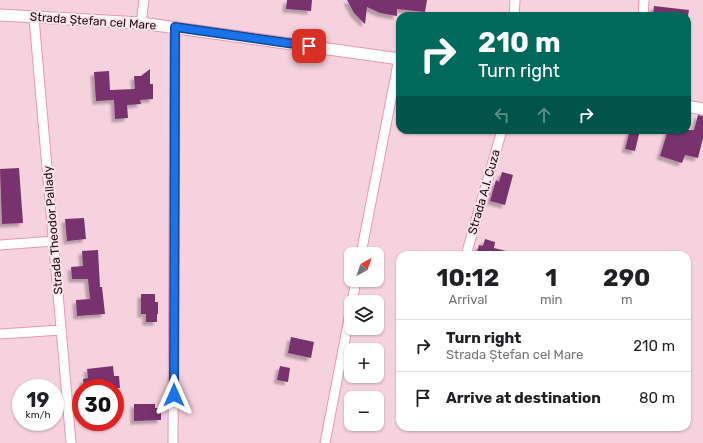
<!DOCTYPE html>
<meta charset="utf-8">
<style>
:root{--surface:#fff;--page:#f2f2f2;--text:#202124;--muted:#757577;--line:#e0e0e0}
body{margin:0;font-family:Rubik,sans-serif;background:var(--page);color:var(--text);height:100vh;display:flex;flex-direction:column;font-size:15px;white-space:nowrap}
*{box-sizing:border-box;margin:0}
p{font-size:13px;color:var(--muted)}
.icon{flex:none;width:22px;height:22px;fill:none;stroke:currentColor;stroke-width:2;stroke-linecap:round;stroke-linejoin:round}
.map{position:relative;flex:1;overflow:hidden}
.drawer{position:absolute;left:396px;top:251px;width:295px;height:180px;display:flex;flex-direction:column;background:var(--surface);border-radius:12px;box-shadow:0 1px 3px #0004}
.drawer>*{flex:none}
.top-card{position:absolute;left:396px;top:12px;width:295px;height:122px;border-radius:12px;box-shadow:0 1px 3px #0004;background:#00695c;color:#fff;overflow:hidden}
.needle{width:26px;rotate:40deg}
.tools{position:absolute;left:344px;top:247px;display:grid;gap:8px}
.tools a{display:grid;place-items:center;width:40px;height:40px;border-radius:8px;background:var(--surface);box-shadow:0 1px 3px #0004;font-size:20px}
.speed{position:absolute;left:12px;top:379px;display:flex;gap:8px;font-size:20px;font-weight:700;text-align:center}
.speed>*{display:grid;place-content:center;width:52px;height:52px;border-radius:50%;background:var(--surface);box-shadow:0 1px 3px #0004;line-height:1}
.speed small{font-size:10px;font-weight:400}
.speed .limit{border:6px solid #d22;background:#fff;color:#111}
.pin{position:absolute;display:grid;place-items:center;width:34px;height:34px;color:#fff;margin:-17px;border-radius:8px;box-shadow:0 2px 6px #0006}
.me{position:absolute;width:44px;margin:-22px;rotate:0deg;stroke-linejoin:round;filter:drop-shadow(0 0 3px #0008)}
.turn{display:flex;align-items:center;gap:14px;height:84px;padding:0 16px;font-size:18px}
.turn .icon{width:52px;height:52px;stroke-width:2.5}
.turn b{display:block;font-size:28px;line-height:34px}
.lanes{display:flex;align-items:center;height:38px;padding:0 16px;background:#0003;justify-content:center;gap:20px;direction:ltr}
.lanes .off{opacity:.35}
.eta{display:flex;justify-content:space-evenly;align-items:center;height:68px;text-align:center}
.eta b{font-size:24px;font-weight:700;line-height:28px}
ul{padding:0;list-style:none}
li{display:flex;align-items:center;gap:12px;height:52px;padding:0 16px;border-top:1px solid var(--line)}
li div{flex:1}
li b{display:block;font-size:15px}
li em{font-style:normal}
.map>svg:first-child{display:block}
.building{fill:#78326d;filter:url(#shadow)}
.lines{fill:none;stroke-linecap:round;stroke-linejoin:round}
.minor-casing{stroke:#e896b7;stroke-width:11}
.tertiary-casing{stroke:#e896b7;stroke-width:13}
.minor{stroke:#fff;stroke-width:9}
.tertiary{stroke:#fff;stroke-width:11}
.route-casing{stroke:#114b97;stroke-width:10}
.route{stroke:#1a73e8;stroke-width:7}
.labels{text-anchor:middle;stroke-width:4;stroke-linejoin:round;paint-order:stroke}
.street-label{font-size:12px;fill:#270a17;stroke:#f7e5eb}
</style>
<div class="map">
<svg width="703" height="443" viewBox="0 0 703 443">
<defs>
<filter id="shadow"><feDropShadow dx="-3.5" dy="3.5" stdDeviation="1" flood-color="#0004"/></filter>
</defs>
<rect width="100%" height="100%" fill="#f6d2df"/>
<!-- building -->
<path class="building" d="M287,0H312L311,11L286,9Z
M347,0H427L425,12L397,9V16L380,13L367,7L365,24L354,13Z
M654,6L689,10L688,16H653Z
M150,69V84H153V99L140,100L141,104L127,105L128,118L115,119L114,100L96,101L94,72L109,71L110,90L135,89L134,76H141Z
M698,115L703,116V138L698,158L685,155L682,163L660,156L668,130H694Z
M630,130H640L635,151L625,149Z
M19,168L23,223L2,224L0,169Z
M502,172L513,175L505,205L490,201L496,180L499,182Z
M84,218L86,239L67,241L65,219Z
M485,239L495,242L494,248L506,251V255H476L479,245L483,246Z
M98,250L100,287H102L105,314L77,316L76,300L90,299L88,279H72L71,267L83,266L82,251Z
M141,294H155V302H158V314H157V322H146V314H141Z
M291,337L314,342L311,358L288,353Z
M113,366L114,376H119L120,388H84L83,379L88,378L87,369Z
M280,366L290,368L288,382L277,380Z
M134,404H155V408H161V420L134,421Z"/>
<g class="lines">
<!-- minor casing -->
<g class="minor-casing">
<path id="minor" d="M514,16L515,0
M643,16L644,0
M34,18L71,443
M141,23L144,0
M0,245L54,241
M361,254L399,58
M466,255L502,130
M352,302L356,280
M0,334L61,330
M173,443L175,27
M325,443L351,308"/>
</g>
<!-- tertiary casing -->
<g class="tertiary-casing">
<path id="tertiary" d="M0,15L141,23L400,59
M687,106L703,109"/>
</g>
<!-- minor -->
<use href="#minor" class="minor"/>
<!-- tertiary -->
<use href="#tertiary" class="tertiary"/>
</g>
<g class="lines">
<!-- route casing -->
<g class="route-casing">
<path id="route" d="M174,395L175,27L309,46"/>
</g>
<!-- route -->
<use href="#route" class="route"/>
</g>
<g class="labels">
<!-- street labels -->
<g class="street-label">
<text transform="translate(93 21) rotate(4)" y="4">Strada Ștefan cel Mare</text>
<text transform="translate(484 192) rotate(-74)" y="4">Strada A.I. Cuza</text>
<text transform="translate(53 230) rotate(-95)" y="4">Strada Theodor Pallady</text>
</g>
</g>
</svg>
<div class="tools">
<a><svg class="needle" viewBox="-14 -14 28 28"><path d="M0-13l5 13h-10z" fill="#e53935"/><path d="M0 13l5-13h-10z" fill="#757577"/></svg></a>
<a><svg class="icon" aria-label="layers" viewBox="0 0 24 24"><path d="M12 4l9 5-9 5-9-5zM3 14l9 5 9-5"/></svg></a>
<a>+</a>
<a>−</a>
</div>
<div class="speed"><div>19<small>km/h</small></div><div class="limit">30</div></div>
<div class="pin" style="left:309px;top:46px;background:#d93025"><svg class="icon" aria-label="arrive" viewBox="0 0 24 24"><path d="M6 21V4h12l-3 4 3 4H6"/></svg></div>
<svg class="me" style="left:174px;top:395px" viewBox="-20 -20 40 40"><path d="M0-17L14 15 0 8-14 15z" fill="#1a73e8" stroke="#fff" stroke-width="4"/></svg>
<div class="top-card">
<div class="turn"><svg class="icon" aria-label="right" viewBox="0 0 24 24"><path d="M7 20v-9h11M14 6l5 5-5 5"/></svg><div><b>210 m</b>Turn right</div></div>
<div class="lanes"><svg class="icon off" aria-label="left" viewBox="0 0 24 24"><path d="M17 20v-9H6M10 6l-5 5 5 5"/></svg><svg class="icon off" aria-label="ahead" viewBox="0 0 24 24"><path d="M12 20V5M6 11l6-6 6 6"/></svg><svg class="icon" aria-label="right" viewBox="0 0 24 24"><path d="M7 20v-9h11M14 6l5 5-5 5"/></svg></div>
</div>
<section class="drawer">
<div class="eta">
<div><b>10:12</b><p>Arrival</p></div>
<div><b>1</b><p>min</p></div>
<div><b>290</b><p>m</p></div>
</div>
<ul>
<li><svg class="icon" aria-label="right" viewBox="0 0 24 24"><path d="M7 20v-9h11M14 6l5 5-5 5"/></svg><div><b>Turn right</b><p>Strada Ștefan cel Mare</p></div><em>210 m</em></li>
<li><svg class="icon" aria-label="arrive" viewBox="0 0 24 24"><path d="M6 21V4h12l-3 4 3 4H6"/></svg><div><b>Arrive at destination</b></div><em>80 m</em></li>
</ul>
</section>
</div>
